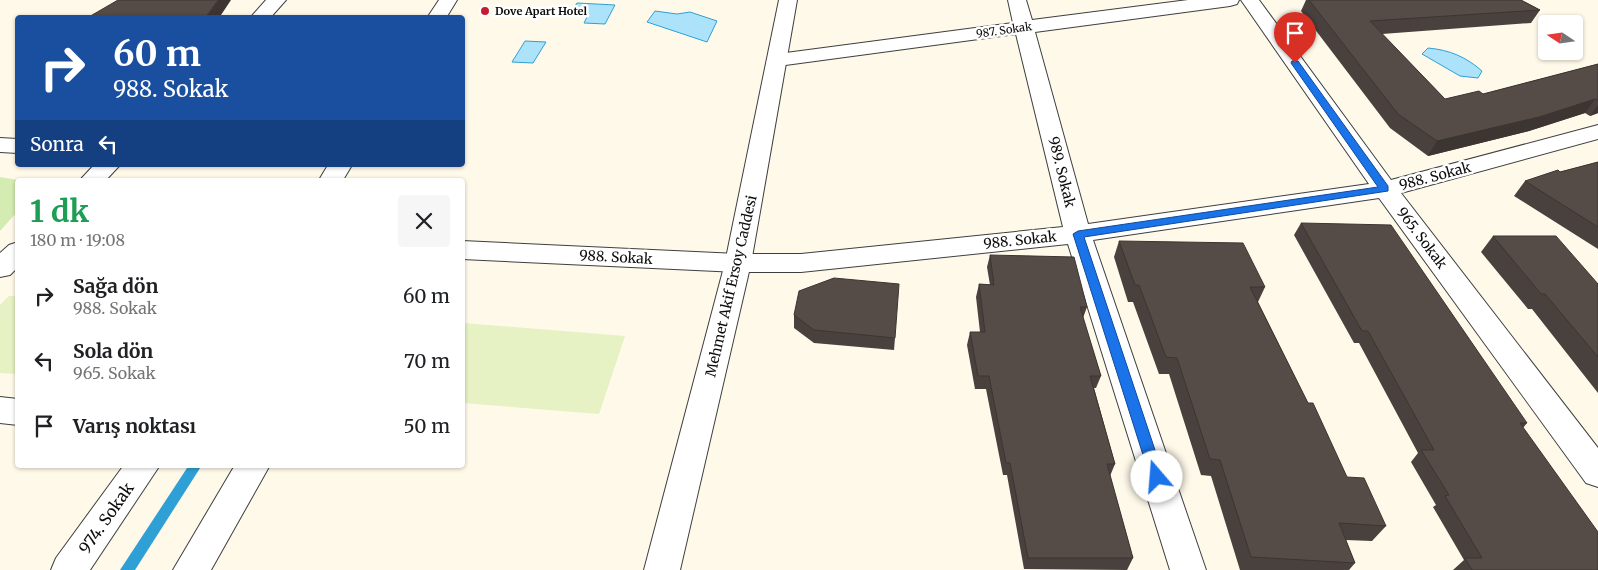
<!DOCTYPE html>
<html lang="tr">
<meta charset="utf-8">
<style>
:root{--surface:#fff;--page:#f6f6f6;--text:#202124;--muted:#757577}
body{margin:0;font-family:Merriweather,serif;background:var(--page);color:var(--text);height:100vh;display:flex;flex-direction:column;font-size:19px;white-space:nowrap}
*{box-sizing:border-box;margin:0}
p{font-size:16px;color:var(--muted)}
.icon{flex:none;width:28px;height:28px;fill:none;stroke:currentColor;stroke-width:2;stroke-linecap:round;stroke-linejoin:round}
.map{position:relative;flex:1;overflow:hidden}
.panel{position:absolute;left:15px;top:178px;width:450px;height:290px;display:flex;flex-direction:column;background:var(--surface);border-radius:5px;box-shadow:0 1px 4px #0004}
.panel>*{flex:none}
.guide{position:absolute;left:15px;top:15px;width:450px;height:152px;border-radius:5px;box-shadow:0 1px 4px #0004;background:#1a4fa0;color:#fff;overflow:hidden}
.needle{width:32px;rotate:283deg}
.buttons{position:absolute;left:1538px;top:15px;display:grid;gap:10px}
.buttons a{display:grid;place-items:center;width:45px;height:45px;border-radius:5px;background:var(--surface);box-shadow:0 1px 4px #0004;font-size:25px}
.pin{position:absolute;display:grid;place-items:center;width:42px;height:42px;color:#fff;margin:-51px -21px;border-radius:50% 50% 50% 0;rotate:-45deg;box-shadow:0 0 5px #0007}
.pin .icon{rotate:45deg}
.me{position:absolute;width:55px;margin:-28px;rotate:342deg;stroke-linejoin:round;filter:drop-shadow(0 0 4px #0008)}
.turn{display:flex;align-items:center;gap:18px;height:105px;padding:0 15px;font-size:22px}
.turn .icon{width:65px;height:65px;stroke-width:2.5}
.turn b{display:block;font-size:35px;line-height:42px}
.then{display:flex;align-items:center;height:48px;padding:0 15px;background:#0003;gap:10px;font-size:19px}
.round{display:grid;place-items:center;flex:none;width:52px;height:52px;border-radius:5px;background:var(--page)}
.head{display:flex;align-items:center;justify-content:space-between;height:85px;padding:0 15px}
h1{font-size:30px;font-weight:700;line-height:38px;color:#1e9e55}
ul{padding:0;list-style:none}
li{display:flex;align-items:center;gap:15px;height:65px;padding:0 15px}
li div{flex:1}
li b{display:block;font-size:19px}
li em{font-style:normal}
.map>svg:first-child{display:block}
.green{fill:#d4ebb2}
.pitch{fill:#e6f2c4}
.water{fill:#ace3fa;stroke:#2ea0d5}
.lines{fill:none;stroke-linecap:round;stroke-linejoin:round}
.stream{fill:#2ea0d5;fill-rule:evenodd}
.minor-casing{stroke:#3f3f3f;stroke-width:2}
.tertiary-casing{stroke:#3f3f3f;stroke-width:2}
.minor{fill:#fff;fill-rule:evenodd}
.tertiary{fill:#fff;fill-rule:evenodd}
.wall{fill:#49413d}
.shaded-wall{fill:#3c3532}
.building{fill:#554c47;stroke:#3c3532}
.route{fill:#1a73e8;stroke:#114b97}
.poi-dot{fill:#c41c31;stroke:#fff;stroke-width:2}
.labels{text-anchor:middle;stroke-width:5;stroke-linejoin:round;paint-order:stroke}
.far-poi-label{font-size:11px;font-weight:bold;fill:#0c0c0c;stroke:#fff;text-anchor:start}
.far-street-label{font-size:11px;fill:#0c0c0c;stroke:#fff}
.street-label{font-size:14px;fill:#0c0c0c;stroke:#fff}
.near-street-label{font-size:16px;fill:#0c0c0c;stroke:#fff}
</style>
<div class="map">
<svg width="1598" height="570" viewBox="0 0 1598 570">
<rect width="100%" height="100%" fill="#fff9ea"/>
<!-- green -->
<path class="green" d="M0,177L18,180L17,212L0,231Z"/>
<!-- pitch -->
<path class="pitch" d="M9,296H17V374L0,373V305Z
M463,323L625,336L599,414L463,403Z"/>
<!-- water -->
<path class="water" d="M577,3L615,5L605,24L584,23L589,13L571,12Z
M655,11L677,14L690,12L717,21L707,42L647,22Z
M525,41L546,42L533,63L512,62Z
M1428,48C1450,50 1466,57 1482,71L1478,78L1460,76L1422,54Z"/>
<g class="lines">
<!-- stream -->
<path class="stream" d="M189,465H202L135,570H120Z"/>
<!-- minor casing -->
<g class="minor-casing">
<path id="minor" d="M266,0H286L270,18H250Z
M439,0H457L446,18H427Z
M1008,0H1026L1032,20L1188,0H1239L1237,4L1230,6L1035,32L1088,224L1369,184L1241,0H1259L1391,180L1598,125V139L1401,193L1598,448V487L1586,483L1379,198L1093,240L1206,570H1170L1068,244L801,272H738L462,259V241L738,254H801L1063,227L1016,34L778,66L771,64L768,60L771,56L778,54L1013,23Z
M0,138L18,139V153L0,152Z
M94,165H120L106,180H80Z
M328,165H352L343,180H319Z
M18,242V267L10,275L0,277V253L9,245Z
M0,397L18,399V425L0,423Z
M124,465H160L90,570H51L56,558Z
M235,465H270L211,570H173Z"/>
</g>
<!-- tertiary casing -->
<g class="tertiary-casing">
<path id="tertiary" d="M779,0H797L751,263L680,570H644L725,263Z"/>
</g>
<!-- minor -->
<use href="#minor" class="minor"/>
<!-- tertiary -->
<use href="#tertiary" class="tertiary"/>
</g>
<!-- wall -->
<path class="wall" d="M1306,0H1521L1540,10L1531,23L1382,34L1445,99L1483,94L1598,64V113L1590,116L1585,113L1529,131L1428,156L1390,128L1301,11Z
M1598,162V249L1514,196L1525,181Z
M1301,223L1527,423L1523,428L1598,570H1453L1464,560L1433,507L1436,505L1411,462L1418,453L1359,343H1354L1294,235Z
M1493,236L1598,284V393L1532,309H1528L1481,252Z
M1119,241L1265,287L1258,302L1308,403L1347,477L1386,526L1372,541L1346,540L1355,563L1349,570H1240L1211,476L1201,475L1169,374H1159L1133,302H1128L1114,257Z
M990,255L1087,307L1083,318L1101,376L1096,388H1094L1115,464L1110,476L1133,558L1127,570L1024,569L1007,475H1003L986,389H975L967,345L970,332H980L976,297L979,284L990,285L987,267Z
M794,315L895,338L894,350L814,343L794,328Z"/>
<!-- shaded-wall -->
<path class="shaded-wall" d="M218,0H231L219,18H205Z
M1595,99L1585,113L1529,131L1428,156L1437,141Z
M1598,105V113L1590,116Z"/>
<!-- building -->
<path class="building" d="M118,0H218L205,18H87Z
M1309,0H1521L1540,10L1370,21L1445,99L1479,91L1483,94L1598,64V100L1595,99L1539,117L1437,141L1398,114Z
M1598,162V227L1525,181L1558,170L1560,172Z
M1301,223L1391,225L1527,423H1520L1598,532V570H1472L1465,558H1482L1445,496L1449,495L1421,450H1434L1368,331H1362Z
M1493,236H1556L1598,284V357L1545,294H1541Z
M1119,241L1243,243L1265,287H1250L1308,403H1313L1347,477L1364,478L1386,526L1339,523L1355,563L1251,557L1220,460L1210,459L1177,358L1166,357L1139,285H1135Z
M990,255L1074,257L1087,307H1080L1101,376H1090L1115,464H1107L1133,558H1028L1010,463H1006L989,376H978L970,332H985L979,284L994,285Z
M834,278L899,284L895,338L814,330L794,315L799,291Z"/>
<!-- route -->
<path class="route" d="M1292,61H1298L1388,186V191L1084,237L1164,477L1162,481H1152L1150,477L1073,234L1078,231L1378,187L1291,63Z"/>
<!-- markers -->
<circle class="poi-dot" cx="485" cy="11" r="5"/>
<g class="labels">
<!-- far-poi labels -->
<g class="far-poi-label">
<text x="495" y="15">Dove Apart Hotel</text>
</g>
<!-- far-street labels -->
<g class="far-street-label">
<text transform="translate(1004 30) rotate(-8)" y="4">987. Sokak</text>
</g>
<!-- street labels -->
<g class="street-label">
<text transform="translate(1062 172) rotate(76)" y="5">989. Sokak</text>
<text transform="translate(1435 176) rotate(-15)" y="5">988. Sokak</text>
<text transform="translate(1422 238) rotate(53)" y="5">965. Sokak</text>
<text transform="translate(1020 240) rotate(-6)" y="5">988. Sokak</text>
<text transform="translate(616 257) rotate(3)" y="5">988. Sokak</text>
<text transform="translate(731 286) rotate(-77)" y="5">Mehmet Akif Ersoy Caddesi</text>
</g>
<!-- near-street labels -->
<g class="near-street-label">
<text transform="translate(106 518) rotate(-55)" y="6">974. Sokak</text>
</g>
</g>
</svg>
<div class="buttons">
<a><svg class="needle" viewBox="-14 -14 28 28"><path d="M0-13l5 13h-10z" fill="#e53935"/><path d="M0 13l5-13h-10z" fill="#757577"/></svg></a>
</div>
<div class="pin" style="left:1295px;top:63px;background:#d93025"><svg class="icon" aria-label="arrive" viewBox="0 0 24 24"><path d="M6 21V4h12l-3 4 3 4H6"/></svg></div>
<svg class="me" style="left:1157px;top:477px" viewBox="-20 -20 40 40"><circle r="19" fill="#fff"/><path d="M0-13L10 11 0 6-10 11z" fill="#1a73e8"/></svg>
<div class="guide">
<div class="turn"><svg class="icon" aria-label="right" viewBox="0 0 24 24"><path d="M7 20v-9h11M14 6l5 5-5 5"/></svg><div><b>60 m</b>988. Sokak</div></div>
<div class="then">Sonra<svg class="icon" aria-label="left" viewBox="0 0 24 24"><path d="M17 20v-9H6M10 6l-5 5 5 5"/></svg></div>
</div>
<section class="panel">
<div class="head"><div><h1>1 dk</h1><p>180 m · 19:08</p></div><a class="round"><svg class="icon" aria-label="close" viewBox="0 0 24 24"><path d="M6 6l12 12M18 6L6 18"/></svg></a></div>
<ul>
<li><svg class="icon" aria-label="right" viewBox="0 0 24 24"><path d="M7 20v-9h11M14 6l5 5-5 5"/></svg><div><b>Sağa dön</b><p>988. Sokak</p></div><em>60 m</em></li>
<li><svg class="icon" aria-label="left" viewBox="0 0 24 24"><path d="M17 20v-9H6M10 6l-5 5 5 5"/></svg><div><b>Sola dön</b><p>965. Sokak</p></div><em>70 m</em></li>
<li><svg class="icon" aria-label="arrive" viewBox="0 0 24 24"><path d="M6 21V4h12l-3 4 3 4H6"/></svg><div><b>Varış noktası</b></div><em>50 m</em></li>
</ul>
</section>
</div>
